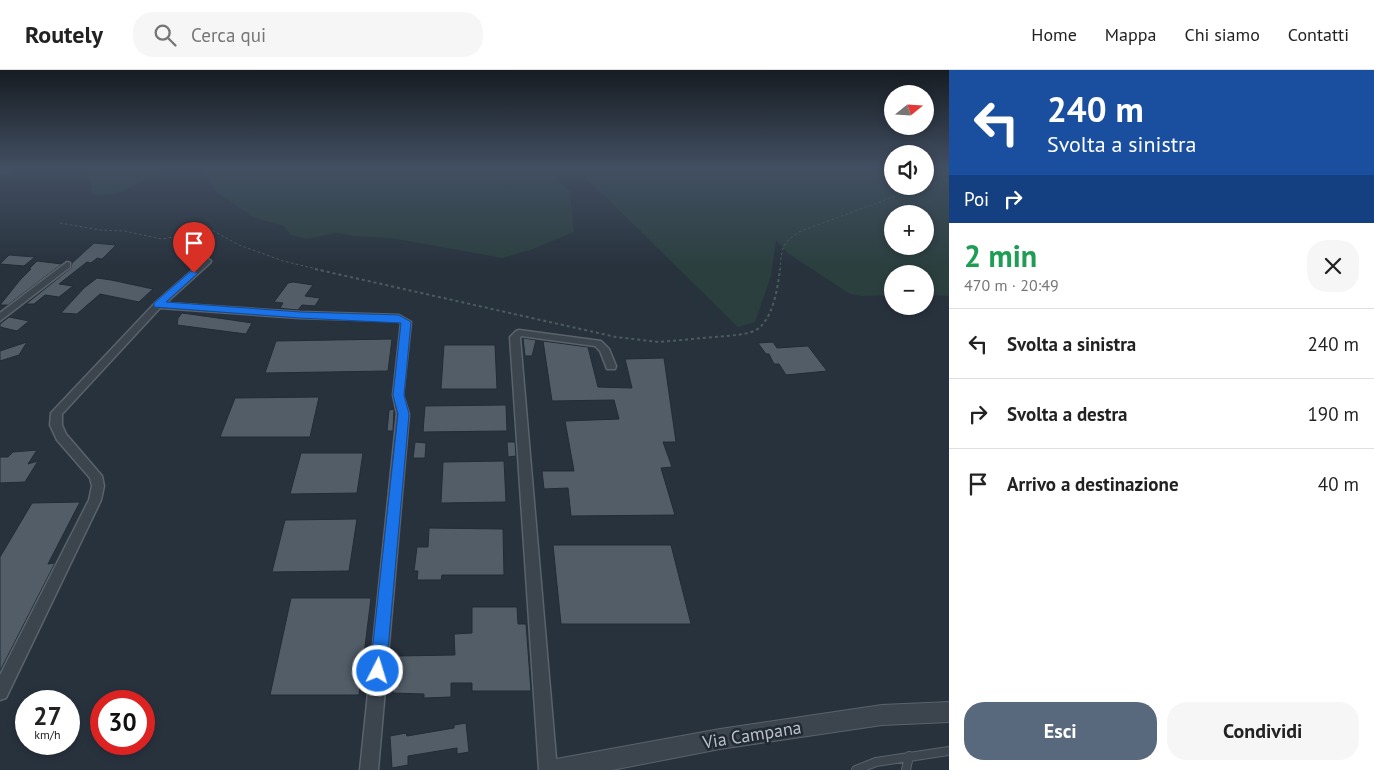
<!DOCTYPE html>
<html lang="it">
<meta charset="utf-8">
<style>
:root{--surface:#fff;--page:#f6f6f6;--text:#222;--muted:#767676;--line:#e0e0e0;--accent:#58687d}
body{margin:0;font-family:"PT Sans",sans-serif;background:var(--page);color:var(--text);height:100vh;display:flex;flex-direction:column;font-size:19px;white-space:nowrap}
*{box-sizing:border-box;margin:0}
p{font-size:16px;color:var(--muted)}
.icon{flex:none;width:28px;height:28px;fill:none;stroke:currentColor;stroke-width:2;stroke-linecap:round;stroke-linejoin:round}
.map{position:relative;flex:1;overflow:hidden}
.sheet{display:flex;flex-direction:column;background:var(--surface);width:425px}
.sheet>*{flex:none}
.banner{background:#1a4fa0;color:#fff;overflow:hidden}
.needle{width:32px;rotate:72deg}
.buttons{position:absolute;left:884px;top:15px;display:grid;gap:10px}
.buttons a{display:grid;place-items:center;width:50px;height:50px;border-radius:50%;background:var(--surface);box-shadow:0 2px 8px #0003;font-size:25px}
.speed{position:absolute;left:15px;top:620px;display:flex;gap:10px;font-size:25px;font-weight:700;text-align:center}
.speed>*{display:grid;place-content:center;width:65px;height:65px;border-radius:50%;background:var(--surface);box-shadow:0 2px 8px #0003;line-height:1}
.speed small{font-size:12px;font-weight:400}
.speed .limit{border:8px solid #d22;background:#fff;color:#111}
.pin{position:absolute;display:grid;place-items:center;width:42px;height:42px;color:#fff;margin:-51px -21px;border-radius:50% 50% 50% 0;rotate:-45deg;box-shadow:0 0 5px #0007}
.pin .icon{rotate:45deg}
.me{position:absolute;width:55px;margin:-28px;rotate:5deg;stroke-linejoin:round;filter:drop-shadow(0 0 4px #0008)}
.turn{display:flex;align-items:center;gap:18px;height:105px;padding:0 15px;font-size:22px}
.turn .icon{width:65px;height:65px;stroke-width:2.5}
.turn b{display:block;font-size:35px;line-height:42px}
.then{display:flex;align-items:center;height:48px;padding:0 15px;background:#0003;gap:10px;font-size:19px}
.round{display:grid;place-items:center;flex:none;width:52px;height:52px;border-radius:20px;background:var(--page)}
.head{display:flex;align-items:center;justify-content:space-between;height:85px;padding:0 15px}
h1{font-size:30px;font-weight:600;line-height:38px;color:#1e9e55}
.action{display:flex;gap:10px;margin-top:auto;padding:10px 15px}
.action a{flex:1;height:58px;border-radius:20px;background:var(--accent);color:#fff;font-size:20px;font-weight:600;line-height:58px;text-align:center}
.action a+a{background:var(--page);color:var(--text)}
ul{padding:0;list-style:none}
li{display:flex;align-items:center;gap:15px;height:70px;padding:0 15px;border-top:1px solid var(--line)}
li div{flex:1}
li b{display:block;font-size:19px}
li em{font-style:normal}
header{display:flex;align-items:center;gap:30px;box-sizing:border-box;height:70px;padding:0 25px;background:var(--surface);border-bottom:1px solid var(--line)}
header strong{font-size:24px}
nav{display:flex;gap:28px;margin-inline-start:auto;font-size:18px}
.search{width:350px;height:45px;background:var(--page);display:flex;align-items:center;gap:12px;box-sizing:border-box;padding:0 18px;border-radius:20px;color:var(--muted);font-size:19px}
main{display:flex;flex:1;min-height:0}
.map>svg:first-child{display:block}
.green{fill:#2b3f3f;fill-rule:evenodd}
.building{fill:#525d68;stroke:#232b35}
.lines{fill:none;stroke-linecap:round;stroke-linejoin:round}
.secondary-tunnel{stroke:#3e4752;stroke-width:11;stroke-dasharray:11 5.5;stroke-linecap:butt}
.service-casing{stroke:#5a626b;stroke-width:10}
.minor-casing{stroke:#5a626b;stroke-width:3}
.tertiary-casing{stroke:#5a626b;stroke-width:2}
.path-far1{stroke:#4a5c5d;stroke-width:1;stroke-dasharray:2.5 2.5;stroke-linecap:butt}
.path{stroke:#4a5c5d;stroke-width:2;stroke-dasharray:3 3;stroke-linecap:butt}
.service{stroke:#3c444e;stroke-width:8}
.minor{fill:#3c444e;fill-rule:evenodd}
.tertiary{fill:#3c444e;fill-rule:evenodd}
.route{fill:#1a73e8;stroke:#114b97}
.labels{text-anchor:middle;stroke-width:5;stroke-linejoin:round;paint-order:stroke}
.near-street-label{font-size:18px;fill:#b9bfc8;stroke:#212933}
</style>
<header>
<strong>Routely</strong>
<div class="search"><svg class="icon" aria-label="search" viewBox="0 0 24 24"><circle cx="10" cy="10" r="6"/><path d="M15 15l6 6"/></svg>Cerca qui</div>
<nav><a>Home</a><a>Mappa</a><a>Chi siamo</a><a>Contatti</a></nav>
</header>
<main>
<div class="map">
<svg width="949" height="700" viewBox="0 0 949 700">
<rect width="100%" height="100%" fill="#28323d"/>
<!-- green -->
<path class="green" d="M88,98H166C136,111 126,128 91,124L92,116L85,101Z
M199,98H892V116H925V98H949V226L925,225V204H892V225L862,226L850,224L789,184L776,170L771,206L755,252L738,257L580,102H550L570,122L574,162L530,180L502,188L391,168L354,166L337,163L306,169L291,165L284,156L255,148L216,122L206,102ZM892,144H925V176H892Z"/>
<!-- building -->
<path class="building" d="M94,173L116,175L102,189L97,188L91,193L87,192L59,214L73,216L59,227L45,225L34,234H26L71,198L72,193Z
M9,185L35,187L24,196L0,194Z
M37,191L62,194L8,235H0L20,210L31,199H29Z
M97,208L111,210L153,219L139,232L100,224L77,244L61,243L84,218Z
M293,212L313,215L305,226L320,228L315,236L302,235L298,240L287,239L280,238L283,233L274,232L288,213Z
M182,243L232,250L252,253L246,264L177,255L178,248Z
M9,247L29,251L17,261L0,257V254Z
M523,268L536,270L532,286H525Z
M392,269L388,301L265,303L276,271Z
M543,271L588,277L598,317L632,318L625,289L664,288L676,372H663L672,397L661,398L675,445L571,446L568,418L544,419L542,401H574L565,351L619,349L614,330L552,331Z
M27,272L19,285L0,291V281Z
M773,272L777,278L808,276L827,301L786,305L779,294H774L769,284H766L758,273Z
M444,275H495L497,319H441Z
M319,327L310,367H220L235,328Z
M506,335L507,361L423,362L425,336Z
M394,339L393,361H387L389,340Z
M415,372L426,373L425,388H413Z
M507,372H515L516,386L508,387Z
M37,380L28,394L38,391L25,412L0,413V387H8L13,382Z
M301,383H363L357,423L290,424Z
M504,391L506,432L441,433L443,392Z
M80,432L48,494L55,493L0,601V487L32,433Z
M357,449L349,501L272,502L285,450Z
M429,458L503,459L504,505H442L441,510H417L418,501H414L417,477H428Z
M553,475H671L691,554H561Z
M291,528H371L359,625H270Z
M472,537H517L518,554H526L531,621H472V613H451V627L424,628V624L393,623L397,586L455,585L454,564L472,563Z
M466,653L469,682L457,684V678L408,686V695L392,698L390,666L406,663L407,666L454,658V655Z"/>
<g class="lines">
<!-- secondary-tunnel -->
<path class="secondary-tunnel" d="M0,100L14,98"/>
<!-- service casing -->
<g class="service-casing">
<path id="service" d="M856,700L876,692L949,681
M906,700L909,686"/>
</g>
<!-- minor casing -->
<g class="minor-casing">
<path id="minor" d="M207,188L211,191L210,193L166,233L300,242L399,245L411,252L403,325L409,344L378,700H360L397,344L393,325L401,253L397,251L300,248L160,238L62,344V355L66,364L102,406L104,416L101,430L6,628L0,630V605L89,430L92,416L90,408L57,370L50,355L51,343L155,233Z
M67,192L70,193V197L0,251V243Z
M519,260L601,271L609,279L616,296L615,299H607L600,281L595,276L521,266L520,268L557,700H539L510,267L516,261Z"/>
</g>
<!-- tertiary casing -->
<g class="tertiary-casing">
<path id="tertiary" d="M949,632V652L882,655L720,679L612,700H545L548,692L556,689L720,659L882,635Z"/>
</g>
<!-- path-far1 -->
<path class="path-far1" d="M925,116L949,110
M60,153L100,160L124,161L162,169L212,160L239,175L283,191L321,200
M780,200C782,178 781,173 801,161L923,116"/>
<!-- path -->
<path class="path" d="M315,199L616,267L659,272L737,265C745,264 757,262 762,255C774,242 778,216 780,199"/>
<!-- service -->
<use href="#service" class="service"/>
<!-- minor -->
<use href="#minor" class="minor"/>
<!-- tertiary -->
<use href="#tertiary" class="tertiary"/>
</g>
<!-- sky -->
<linearGradient id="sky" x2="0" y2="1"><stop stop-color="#161c22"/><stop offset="0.5" stop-color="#424f62"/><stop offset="1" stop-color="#424f62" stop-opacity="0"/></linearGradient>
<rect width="949" height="196" fill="url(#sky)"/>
<!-- route -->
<path class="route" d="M191,201L198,203L166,232L300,242L399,245L411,252L404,325L409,344L386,601L384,607L378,609L373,607L370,601L398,344L393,325L401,253L300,248L154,237V233Z"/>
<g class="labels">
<!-- near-street labels -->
<g class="near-street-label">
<text transform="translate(752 665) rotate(-9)" y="6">Via Campana</text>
</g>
</g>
</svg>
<div class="buttons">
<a><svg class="needle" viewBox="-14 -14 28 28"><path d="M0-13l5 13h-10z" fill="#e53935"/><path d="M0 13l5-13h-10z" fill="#767676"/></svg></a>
<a><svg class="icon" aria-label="sound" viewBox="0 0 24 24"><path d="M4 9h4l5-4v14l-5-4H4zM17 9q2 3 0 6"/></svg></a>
<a>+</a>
<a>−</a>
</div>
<div class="speed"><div>27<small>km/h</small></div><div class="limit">30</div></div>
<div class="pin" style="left:194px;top:203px;background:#d93025"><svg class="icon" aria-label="arrive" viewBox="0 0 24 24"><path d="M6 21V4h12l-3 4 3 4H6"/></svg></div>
<svg class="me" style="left:378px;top:601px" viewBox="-20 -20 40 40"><circle r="17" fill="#1a73e8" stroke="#fff" stroke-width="3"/><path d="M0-11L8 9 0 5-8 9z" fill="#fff"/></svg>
</div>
<section class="sheet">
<div class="banner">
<div class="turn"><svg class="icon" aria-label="left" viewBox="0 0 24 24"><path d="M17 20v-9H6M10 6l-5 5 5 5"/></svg><div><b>240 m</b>Svolta a sinistra</div></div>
<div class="then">Poi<svg class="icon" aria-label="right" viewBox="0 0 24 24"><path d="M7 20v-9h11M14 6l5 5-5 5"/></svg></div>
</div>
<div class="head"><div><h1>2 min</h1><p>470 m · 20:49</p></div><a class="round"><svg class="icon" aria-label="close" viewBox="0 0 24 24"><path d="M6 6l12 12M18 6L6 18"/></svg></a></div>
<ul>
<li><svg class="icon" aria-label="left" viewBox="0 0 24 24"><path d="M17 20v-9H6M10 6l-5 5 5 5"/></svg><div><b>Svolta a sinistra</b></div><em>240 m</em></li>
<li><svg class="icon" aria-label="right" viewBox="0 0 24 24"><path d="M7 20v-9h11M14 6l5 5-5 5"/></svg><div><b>Svolta a destra</b></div><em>190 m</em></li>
<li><svg class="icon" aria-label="arrive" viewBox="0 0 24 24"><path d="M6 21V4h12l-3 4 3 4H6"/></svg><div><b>Arrivo a destinazione</b></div><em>40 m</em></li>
</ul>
<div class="action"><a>Esci</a><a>Condividi</a></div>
</section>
</main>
